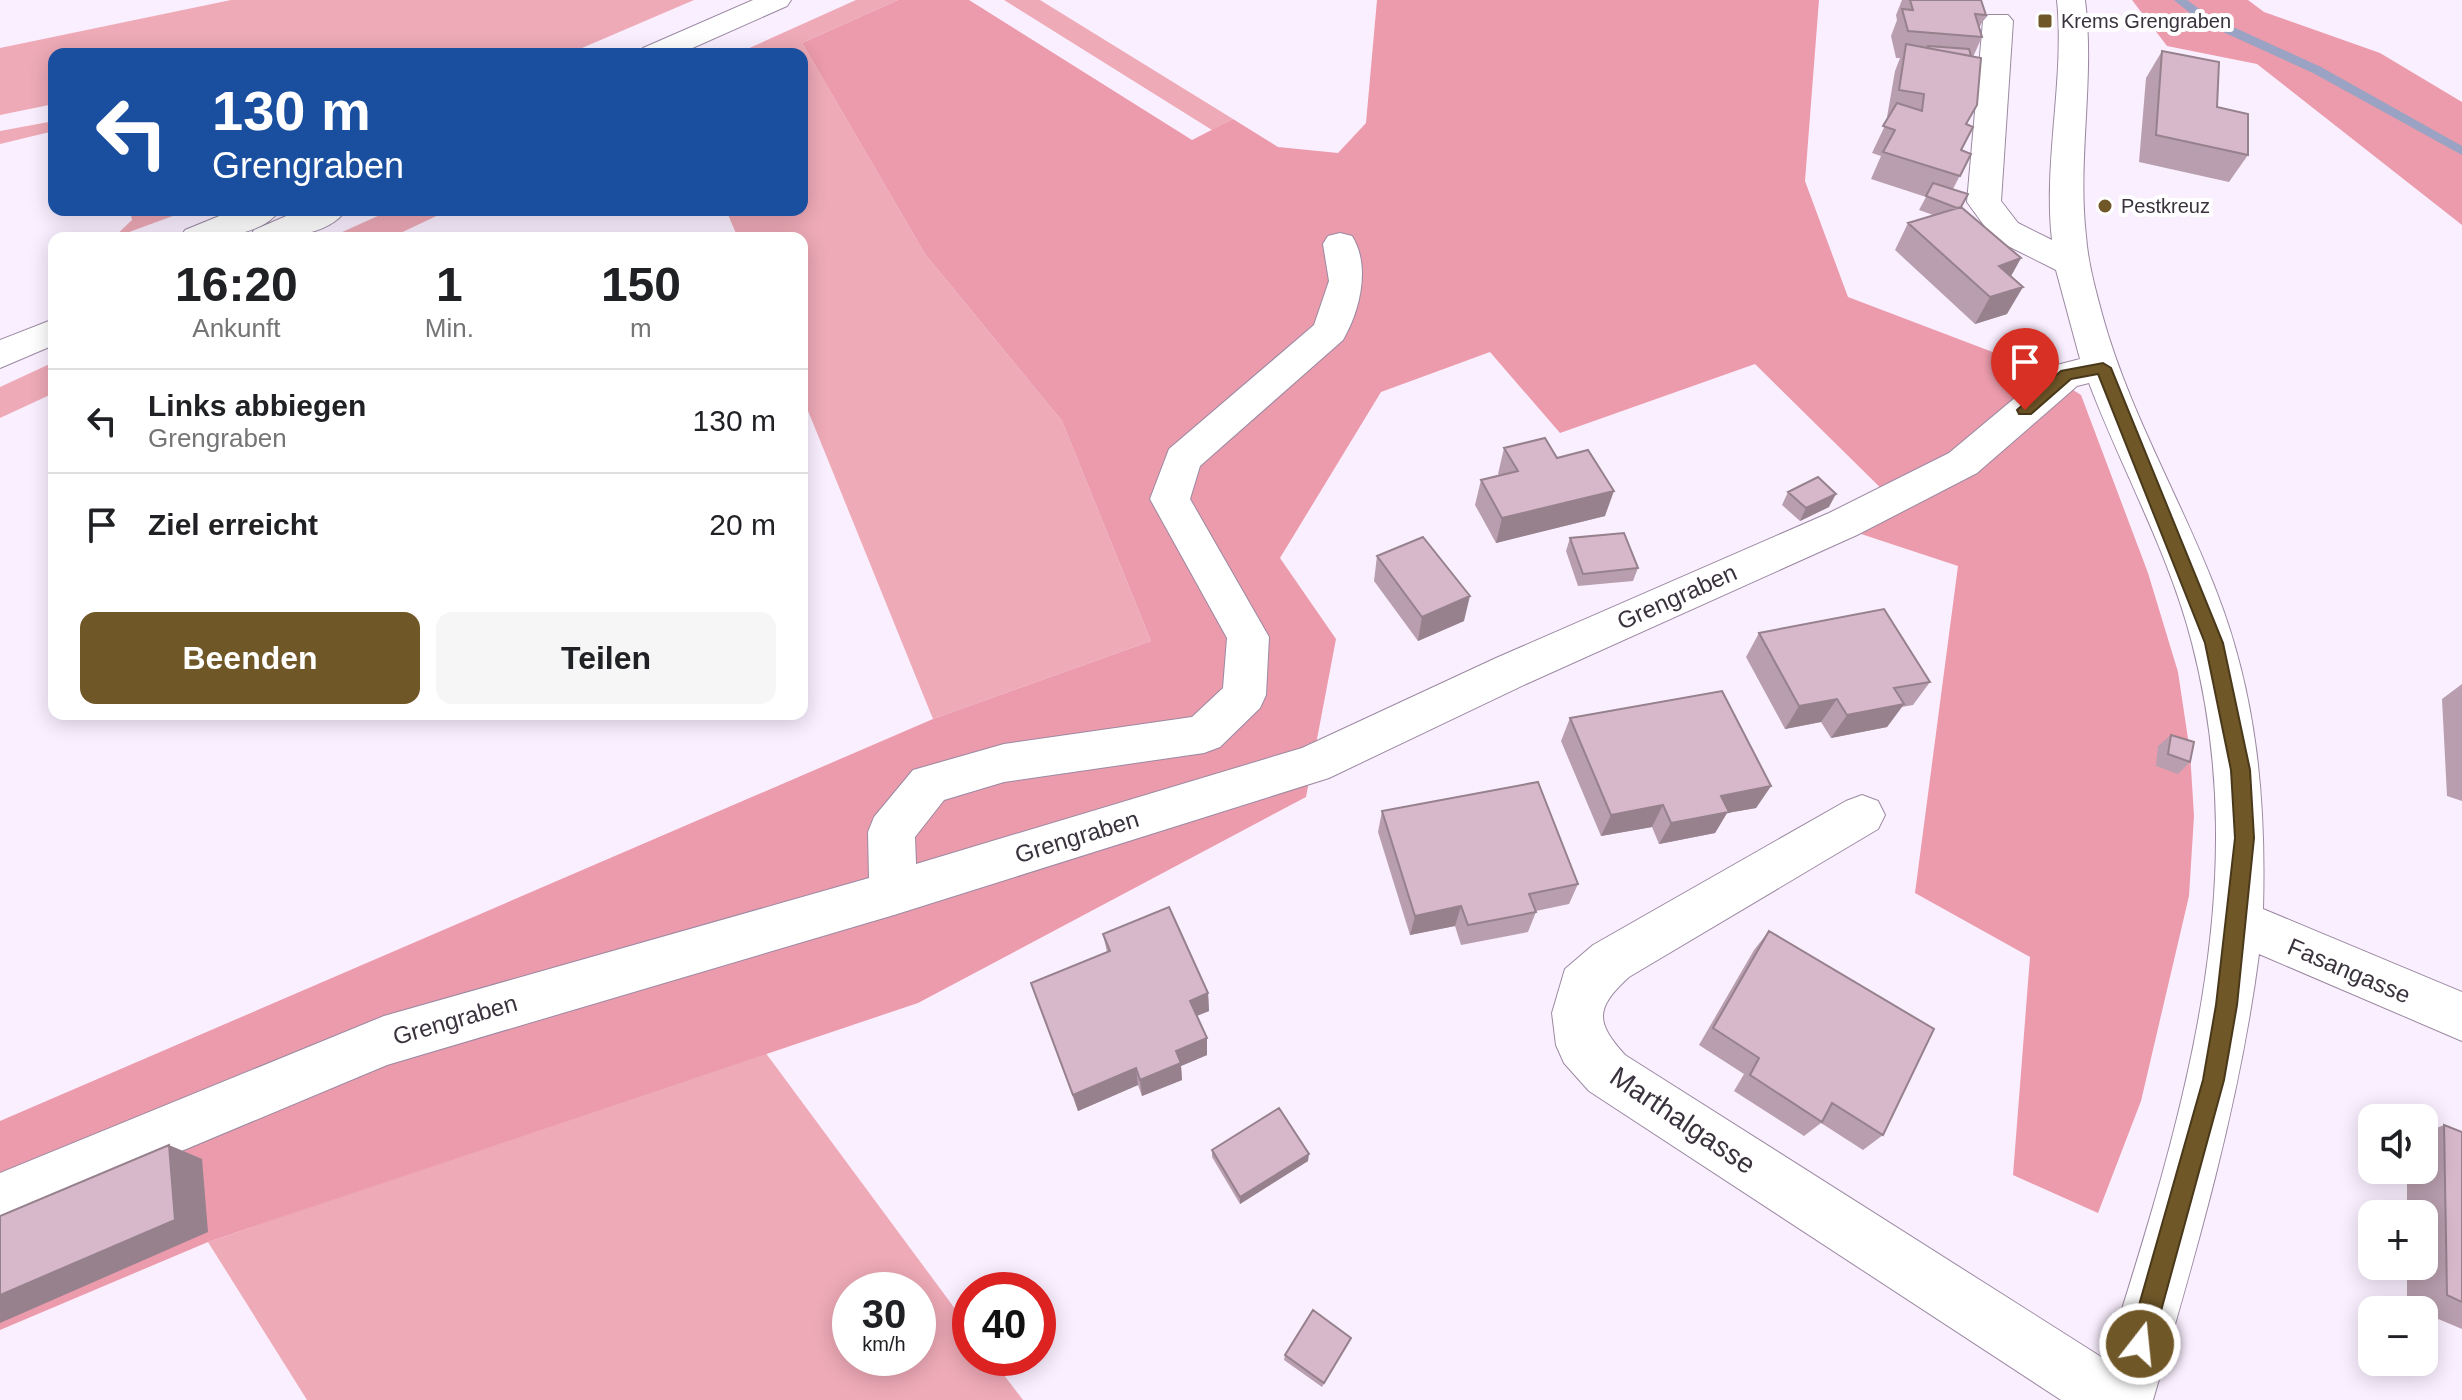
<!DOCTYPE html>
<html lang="de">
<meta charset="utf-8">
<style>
:root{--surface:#fff;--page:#f6f6f6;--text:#202124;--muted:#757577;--line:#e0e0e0;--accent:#705728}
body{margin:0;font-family:Helvetica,sans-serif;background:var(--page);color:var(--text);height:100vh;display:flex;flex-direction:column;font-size:30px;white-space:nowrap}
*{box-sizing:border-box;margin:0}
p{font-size:26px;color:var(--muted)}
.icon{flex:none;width:44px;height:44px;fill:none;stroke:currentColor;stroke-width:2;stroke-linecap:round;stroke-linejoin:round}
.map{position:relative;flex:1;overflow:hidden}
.side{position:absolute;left:48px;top:232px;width:760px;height:488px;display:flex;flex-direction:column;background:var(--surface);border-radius:16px;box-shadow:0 4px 20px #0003}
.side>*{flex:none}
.top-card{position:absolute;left:48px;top:48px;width:760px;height:168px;border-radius:16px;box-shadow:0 4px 20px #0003;background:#1a4fa0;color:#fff;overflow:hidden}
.fabs{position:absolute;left:2358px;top:1104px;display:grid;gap:16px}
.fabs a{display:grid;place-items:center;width:80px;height:80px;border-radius:16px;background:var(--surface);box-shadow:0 4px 20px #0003;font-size:40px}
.speed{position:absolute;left:832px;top:1272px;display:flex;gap:16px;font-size:40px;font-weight:700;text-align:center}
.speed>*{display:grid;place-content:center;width:104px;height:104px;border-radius:50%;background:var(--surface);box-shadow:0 4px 20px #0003;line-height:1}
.speed small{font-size:20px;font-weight:400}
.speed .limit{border:12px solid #d22;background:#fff;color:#111}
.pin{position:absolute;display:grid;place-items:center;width:68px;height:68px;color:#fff;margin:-82px -34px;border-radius:50% 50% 50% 0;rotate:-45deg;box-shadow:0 0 8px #0007}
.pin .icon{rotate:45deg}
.me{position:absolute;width:88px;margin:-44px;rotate:16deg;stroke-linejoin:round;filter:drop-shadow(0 0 6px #0008)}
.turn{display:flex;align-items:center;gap:28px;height:168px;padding:0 32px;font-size:36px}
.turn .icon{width:104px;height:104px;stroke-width:2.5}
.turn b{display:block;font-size:56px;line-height:68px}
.eta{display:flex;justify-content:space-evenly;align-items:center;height:136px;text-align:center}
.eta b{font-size:48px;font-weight:800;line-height:56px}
.button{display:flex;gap:16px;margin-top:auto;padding:16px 32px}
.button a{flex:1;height:92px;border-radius:16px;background:var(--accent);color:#fff;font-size:32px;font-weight:800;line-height:92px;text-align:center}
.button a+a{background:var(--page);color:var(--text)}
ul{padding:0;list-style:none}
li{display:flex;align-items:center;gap:24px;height:104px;padding:0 32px;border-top:2px solid var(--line)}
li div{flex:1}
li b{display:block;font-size:30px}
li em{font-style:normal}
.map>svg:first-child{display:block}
.green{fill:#eeaab7;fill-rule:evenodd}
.forest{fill:#eb9bab}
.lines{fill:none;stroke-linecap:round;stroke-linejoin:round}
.stream{fill:#9aa3c3;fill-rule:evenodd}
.minor-casing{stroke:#9b89a2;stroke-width:2}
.major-casing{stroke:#9b89a2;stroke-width:2}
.minor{fill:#fff;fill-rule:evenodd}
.major{fill:#fff;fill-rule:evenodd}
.wall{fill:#b89eae}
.shaded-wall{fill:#96818d}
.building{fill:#d6b8ca;stroke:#96818d;stroke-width:2}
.route{fill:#705728;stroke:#49391a;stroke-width:2}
.poi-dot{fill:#705728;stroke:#fff;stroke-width:3}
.labels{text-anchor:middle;stroke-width:8;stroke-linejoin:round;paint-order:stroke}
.far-poi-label{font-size:20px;fill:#3a323d;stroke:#fff;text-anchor:start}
.street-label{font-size:24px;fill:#3a323d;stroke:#fff}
.near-street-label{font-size:28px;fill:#3a323d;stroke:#fff}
</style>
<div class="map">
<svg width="2462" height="1400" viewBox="0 0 2462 1400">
<rect width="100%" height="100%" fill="#faefff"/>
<!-- green -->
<path class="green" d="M231,0H694L568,54H54V104L0,115V48Z
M856,0H898L802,43L925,254L1062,421L1151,641L933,719L802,396V238H738L726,210H802V54H736Z
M1004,0H1040L1233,119L1212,130Z
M54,121V131L0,144V131Z
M130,210H189L113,238L132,220Z
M391,210H449L390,238H329Z
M54,362V393L0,418V387Z
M765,1052L970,1329V1358H991L1023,1400H307L208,1242ZM850,1290H918V1358H850Z"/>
<!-- forest -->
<path class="forest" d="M898,0H969L1192,140L1233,119L1278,147L1338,153L1366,123L1377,0H1819L1805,181L1848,297L2045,372L2081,395L2148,573L2178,672L2190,752L2194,816L2189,896L2141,1101L2098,1213L2013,1175L2030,957L1915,893L1958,566L1855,532L1902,509L1755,364L1560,433L1490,352L1381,392L1280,558L1336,639L1306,797L918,1003L208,1242L0,1330V1121L933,719L1151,641L1062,421L925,254L802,43Z
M2132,0H2248L2264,12L2380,53L2462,102V225L2257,64L2167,46Z"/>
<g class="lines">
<!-- stream -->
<path class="stream" d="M2174,0H2187L2209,16L2321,67L2462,146V155L2313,73L2201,22Z"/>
<!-- minor casing -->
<g class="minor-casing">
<path id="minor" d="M2057,0H2085C2095,79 2077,158 2086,236C2088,263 2095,288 2102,314C2128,410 2181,499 2217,593C2257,696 2266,801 2263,909L2462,992V1041L2259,954C2239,1107 2196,1253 2153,1400H2061L1589,1091L1564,1063L1556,1045L1552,1013L1565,969L1593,945L1846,801L1862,795L1878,801L1885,815L1878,829L1629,977C1595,1008 1595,1022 1625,1055L2106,1360C2180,1125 2256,890 2192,643C2169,553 2122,470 2089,383L2077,386L1977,473L1857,535L1526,684L1329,778L894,915L387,1065L0,1227V1173L384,1016L869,878L868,832L874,817L913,770L1004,744L1192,717L1223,688L1227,638L1150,499L1169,449L1314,325L1329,281L1323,244L1328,236L1340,233L1352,236C1371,266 1360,311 1343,340L1200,466L1190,499L1269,637L1266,695L1260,708L1220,747L1204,753L1004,782L944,800L915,837L916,864L1302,748L1496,658L1829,513L1949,453L2053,366L2080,359L2056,270L1994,239L1967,202L1983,21L1988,15H2008L2013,21L2001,201L2018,223L2052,240C2043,161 2065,80 2057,0Z"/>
</g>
<!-- major casing -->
<g class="major-casing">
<path id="major" d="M753,0H791L787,6L679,54H639L643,48Z
M234,210H280C261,238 209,238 180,238L185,230Z
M300,210H346C327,238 278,238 249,238L254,230Z
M54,319V345L0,368V340Z"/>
</g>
<!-- minor -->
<use href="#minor" class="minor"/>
<!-- major -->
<use href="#major" class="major"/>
</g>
<!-- wall -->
<path class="wall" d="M1902,0H1981L1986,15L1979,28L1982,37L1973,57L1967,124L1961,151L1971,154L1953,189L1962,207L2021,258L2011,276L2007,314L1975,324L1895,250L1908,223L1933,215L1919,210L1926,197L1871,179L1881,156L1872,153L1889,117H1887L1895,71L1900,58H1896L1891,36L1897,20L1896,15Z
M2162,51L2217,107L2248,155L2229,182L2139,162L2146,78Z
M1504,448L1557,458L1605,516L1496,543L1475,505L1481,480L1499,475L1498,474Z
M1788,492L1829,507L1800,521L1782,505Z
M1570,538L1638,568L1633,581L1578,586L1566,551Z
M1377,556L1464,621L1418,641L1374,581Z
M1759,633L1930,682L1913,705L1902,707L1887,727L1831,738L1821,722L1785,729L1746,657Z
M2462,684V801L2447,796L2442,699Z
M1570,718L1771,786L1756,808L1727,813L1715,833L1659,844L1652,827L1601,836L1561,741Z
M2171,735L2190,762L2178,774L2156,766L2158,746Z
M1382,811L1578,884L1569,904L1536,911V912L1528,932L1461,945L1455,926L1410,935L1378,832Z
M1769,931L1883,1135L1863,1150L1821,1123L1804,1136L1734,1091L1744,1074L1699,1045L1754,950Z
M1103,934L1208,993L1209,1011L1197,1016L1207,1038V1055L1181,1066L1182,1080L1142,1096L1138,1085L1078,1111L1031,983L1107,952Z
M2444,1125L2462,1132V1329L2424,1313V1310H2417L2407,1306V1266H2424V1214H2407V1170H2424V1133Z
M1212,1150L1308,1161L1240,1204L1212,1157Z
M1351,1338L1322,1387L1284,1360L1285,1355Z"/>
<!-- shaded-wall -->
<path class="shaded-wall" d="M2021,258L2006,285L1984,292L1999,266Z
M2023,287L2007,314L1975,324L1990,297Z
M1614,491L1605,516L1496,543L1502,518Z
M1836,494L1829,507L1800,521L1806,508Z
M1470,596L1464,621L1418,641L1422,617Z
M1837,699L1821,722L1785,729L1799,706Z
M1904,704L1887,727L1831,738L1847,715Z
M1771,786L1756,808L1727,813L1715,833L1659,844L1671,823L1721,796Z
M1663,805L1652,827L1601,836L1611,815Z
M1461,906L1455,926L1410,935L1415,916Z
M1208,993L1209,1011L1191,1018L1190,1001Z
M1207,1038V1055L1181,1066L1182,1080L1142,1096L1140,1080L1176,1051Z
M1136,1068L1138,1085L1078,1111L1073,1095Z
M169,1145L202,1159L208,1232L0,1323V1295Z
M1309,1154L1308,1161L1240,1204V1197Z"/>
<!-- building -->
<path class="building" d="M1910,0H1981L1986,15L1975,14L1982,37L1908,31L1902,9L1913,10Z
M1906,44L1981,58L1977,105L1966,124L1973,127L1961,150L1971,154L1960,176L1883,152L1895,130L1883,126L1897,103L1922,111L1924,94L1899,90Z
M1928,46L1969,49L1971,56L1927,48Z
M2162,51L2219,62L2217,107L2248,114V155L2156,135Z
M1933,183L1968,194L1961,207L1957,208L1926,196Z
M1961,207L2021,258L1999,266L2023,287L1990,297L1908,223Z
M1545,438L1557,458L1588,450L1614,491L1502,518L1481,480L1518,471L1504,448Z
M1818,477L1836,494L1806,508L1788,492Z
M1624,533L1638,568L1583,574L1570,538Z
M1423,537L1470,596L1422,617L1377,556Z
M1884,609L1930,682L1894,688L1904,704L1847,715L1837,699L1799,706L1759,633Z
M1722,691L1771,786L1721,796L1729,812L1671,823L1663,805L1611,815L1570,718Z
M2171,735L2194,742L2190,762L2168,754Z
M1538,782L1578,884L1529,894L1536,912L1468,925L1461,906L1415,916L1382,811Z
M1169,907L1208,993L1190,1001L1207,1038L1176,1051L1181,1063L1140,1080L1136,1068L1073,1095L1031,983L1110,951L1103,934Z
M1769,931L1934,1029L1883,1135L1832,1103L1822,1122L1750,1075L1759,1058L1713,1028Z
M1279,1108L1309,1154L1240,1197L1212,1150Z
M2444,1125L2462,1132V1302L2447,1295Z
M169,1145L175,1220L0,1295V1216Z
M1313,1310L1351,1338L1324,1383L1285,1355Z"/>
<!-- route -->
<path class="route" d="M2103,363L2111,368L2223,643L2250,770L2254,838L2237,1005L2224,1080L2152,1344L2148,1352L2140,1356L2132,1352L2128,1344L2203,1080L2216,1005L2235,838L2231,770L2205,643L2098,374L2071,379L2031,414H2019L2017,410L2061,371Z"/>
<!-- markers -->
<g class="poi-dot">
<rect x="2037" y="13" width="16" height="16" rx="4"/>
<circle cx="2105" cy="206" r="8"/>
</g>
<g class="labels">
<!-- far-poi labels -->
<g class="far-poi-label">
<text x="2061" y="28">Krems Grengraben</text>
<text x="2121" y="213">Pestkreuz</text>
</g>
<!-- street labels -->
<g class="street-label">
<text transform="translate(1677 597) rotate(-24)" y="8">Grengraben</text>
<text transform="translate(1077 837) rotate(-17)" y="8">Grengraben</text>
<text transform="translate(2349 971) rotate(23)" y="8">Fasangasse</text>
<text transform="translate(455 1020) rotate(-16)" y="8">Grengraben</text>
</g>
<!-- near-street labels -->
<g class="near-street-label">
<text transform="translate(1683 1120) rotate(34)" y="10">Marthalgasse</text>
</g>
</g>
</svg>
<div class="fabs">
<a><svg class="icon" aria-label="sound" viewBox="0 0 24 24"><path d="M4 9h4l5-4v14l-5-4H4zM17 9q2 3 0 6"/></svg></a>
<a>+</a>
<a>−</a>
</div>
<div class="speed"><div>30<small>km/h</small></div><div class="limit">40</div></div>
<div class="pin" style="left:2025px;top:410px;background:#d93025"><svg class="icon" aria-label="arrive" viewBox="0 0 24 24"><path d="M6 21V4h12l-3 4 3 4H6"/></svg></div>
<svg class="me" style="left:2140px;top:1344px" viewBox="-20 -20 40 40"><circle r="17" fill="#705728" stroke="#fff" stroke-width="3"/><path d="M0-11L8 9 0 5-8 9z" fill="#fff"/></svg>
<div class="top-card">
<div class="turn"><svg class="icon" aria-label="left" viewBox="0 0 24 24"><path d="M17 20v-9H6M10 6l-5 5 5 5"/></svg><div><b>130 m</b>Grengraben</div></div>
</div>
<section class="side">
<div class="eta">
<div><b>16:20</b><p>Ankunft</p></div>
<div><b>1</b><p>Min.</p></div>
<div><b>150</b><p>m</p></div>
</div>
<ul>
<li><svg class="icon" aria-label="left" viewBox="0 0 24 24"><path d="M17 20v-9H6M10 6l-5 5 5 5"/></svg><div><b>Links abbiegen</b><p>Grengraben</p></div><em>130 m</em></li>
<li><svg class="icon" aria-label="arrive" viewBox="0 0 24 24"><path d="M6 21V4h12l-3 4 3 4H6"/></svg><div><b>Ziel erreicht</b></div><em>20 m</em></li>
</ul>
<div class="button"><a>Beenden</a><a>Teilen</a></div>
</section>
</div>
